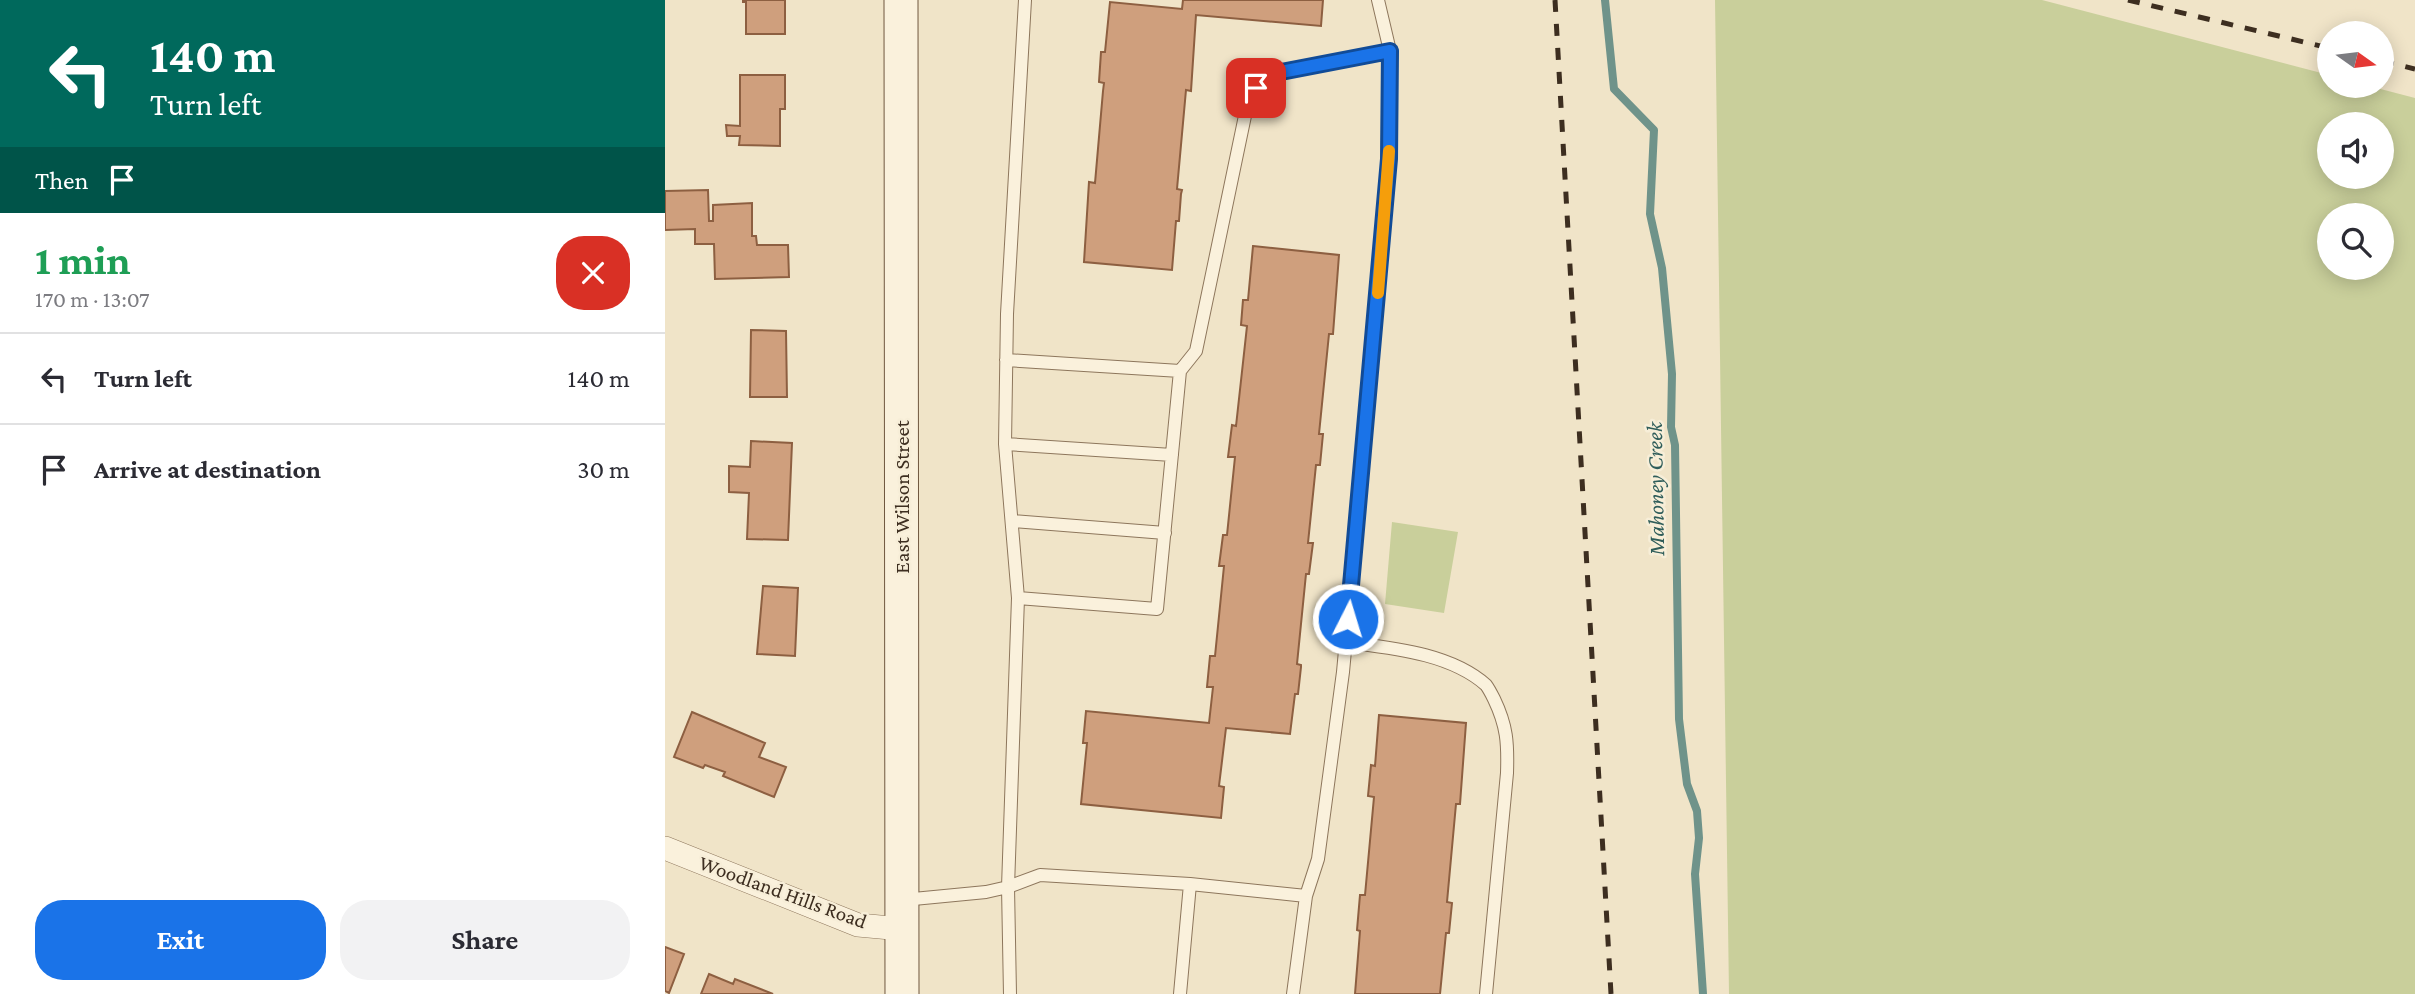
<!DOCTYPE html>
<meta charset="utf-8">
<style>
:root{--surface:#fff;--page:#f2f2f3;--text:#2b2b33;--muted:#7c7c81;--line:#e1e1e2;--accent:#1a73e8}
body{margin:0;font-family:"Crimson Pro",serif;background:var(--page);color:var(--text);height:100vh;display:flex;flex-direction:column;font-size:26px;white-space:nowrap}
*{box-sizing:border-box;margin:0}
p{font-size:23px;color:var(--muted)}
.icon{flex:none;width:38px;height:38px;fill:none;stroke:currentColor;stroke-width:2;stroke-linecap:round;stroke-linejoin:round}
.map{position:relative;flex:1;overflow:hidden}
.drawer{display:flex;flex-direction:column;background:var(--surface);width:665px}
.drawer>*{flex:none}
.guide{background:#00695c;color:#fff;overflow:hidden}
.needle{width:46px;rotate:104deg}
.tools{position:absolute;left:1652px;top:21px;display:grid;gap:14px}
.tools a{display:grid;place-items:center;width:77px;height:77px;border-radius:50%;background:var(--surface);box-shadow:0 4px 18px #0003;font-size:35px}
.pin{position:absolute;display:grid;place-items:center;width:60px;height:60px;color:#fff;margin:-30px;border-radius:14px;box-shadow:0 4px 10px #0006}
.me{position:absolute;width:77px;margin:-38px;rotate:5deg;stroke-linejoin:round;filter:drop-shadow(0 0 5px #0008)}
.turn{display:flex;align-items:center;gap:24px;height:147px;padding:0 35px;font-size:32px}
.turn .icon{width:91px;height:91px;stroke-width:2.5}
.turn b{display:block;font-size:49px;line-height:60px}
.then{display:flex;align-items:center;height:66px;padding:0 35px;background:#0003;gap:14px;font-size:26px}
.round{display:grid;place-items:center;flex:none;width:74px;height:74px;border-radius:28px;background:var(--page)}
.head{display:flex;align-items:center;justify-content:space-between;height:119px;padding:0 35px}
h1{font-size:42px;font-weight:700;line-height:52px;color:#1e9e55}
.cta{display:flex;gap:14px;margin-top:auto;padding:14px 35px}
.cta a{flex:1;height:80px;border-radius:28px;background:var(--accent);color:#fff;font-size:28px;font-weight:700;line-height:80px;text-align:center}
.cta a+a{background:var(--page);color:var(--text)}
ul{padding:0;list-style:none}
li{display:flex;align-items:center;gap:21px;height:91px;padding:0 35px;border-top:2px solid var(--line)}
li div{flex:1}
li b{display:block;font-size:26px}
li em{font-style:normal}
main{display:flex;flex:1;min-height:0}
.map>svg:first-child{display:block}
.green{fill:#c9cf9b;fill-rule:evenodd}
.lines{fill:none;stroke-linecap:round;stroke-linejoin:round}
.stream{stroke:#6f938a;stroke-width:8}
.building{fill:#cf9f7d;stroke:#8d5f41;stroke-width:2}
.lane-casing{stroke:#8d765c;stroke-width:14}
.street-casing{stroke:#8d765c;stroke-width:24}
.secondary-casing{stroke:#6f573f;stroke-width:35}
.lane{stroke:#faf1dc;stroke-width:12}
.street{stroke:#faf1dc;stroke-width:23}
.secondary{stroke:#faf1dc;stroke-width:33}
.rail{stroke:#3d2e20;stroke-width:5;stroke-dasharray:12 12;stroke-linecap:butt}
.route-casing{stroke:#114b97;stroke-width:18}
.route{stroke:#1a73e8;stroke-width:12}
.slow{stroke:#f59e0b;stroke-width:12}
.labels{text-anchor:middle;stroke-width:5;stroke-linejoin:round;paint-order:stroke}
.street-label{font-size:21px;fill:#3d2e20;stroke:#f7eed8}
.water-label{font-size:23px;font-style:italic;fill:#2f5d5a;stroke:#f7eed8}
</style>
<main>
<section class="drawer">
<div class="guide">
<div class="turn"><svg class="icon" aria-label="left" viewBox="0 0 24 24"><path d="M17 20v-9H6M10 6l-5 5 5 5"/></svg><div><b>140 m</b>Turn left</div></div>
<div class="then">Then<svg class="icon" aria-label="arrive" viewBox="0 0 24 24"><path d="M6 21V4h12l-3 4 3 4H6"/></svg></div>
</div>
<div class="head"><div><h1>1 min</h1><p>170 m · 13:07</p></div><a class="round" style="background:#d93025;color:#fff"><svg class="icon" aria-label="close" viewBox="0 0 24 24"><path d="M6 6l12 12M18 6L6 18"/></svg></a></div>
<ul>
<li><svg class="icon" aria-label="left" viewBox="0 0 24 24"><path d="M17 20v-9H6M10 6l-5 5 5 5"/></svg><div><b>Turn left</b></div><em>140 m</em></li>
<li><svg class="icon" aria-label="arrive" viewBox="0 0 24 24"><path d="M6 21V4h12l-3 4 3 4H6"/></svg><div><b>Arrive at destination</b></div><em>30 m</em></li>
</ul>
<div class="cta"><a>Exit</a><a>Share</a></div>
</section>
<div class="map">
<svg width="1750" height="994" viewBox="0 0 1750 994">
<rect width="100%" height="100%" fill="#f0e4c8"/>
<!-- green -->
<path class="green" d="M1050,0H1377L1664,75V86H1704L1750,98V994H1064ZM1664,124H1717V177H1664ZM1664,215H1717V268H1664Z
M727,522L793,532L779,613L720,604Z"/>
<g class="lines">
<!-- stream -->
<path class="stream" d="M940,0L949,89L989,130L985,214L997,268L1007,374L1006,427L1010,445L1014,719L1022,784L1032,811L1034,838L1030,874L1038,994"/>
</g>
<!-- building -->
<path class="building" d="M78,0H120V34H81V2H78Z
M518,0H658L656,26L531,15L526,91L521,90L512,189L517,190L516,194L514,221H511L507,270L419,262L424,182L430,183L438,91L439,83L434,82L436,52H440L445,2L517,9Z
M75,75H120V109H115V146L74,145L75,136H62L61,125L75,126Z
M43,190L44,221H48V205L87,203V236H91L92,245H123L124,277L50,279L49,244H30V229L0,230V191Z
M588,246L674,255L668,334H664L654,434H658L655,465H651L643,543H648L644,574H641L632,664L636,665V667L633,694H630L625,734L561,728L554,786L559,787L556,818L416,804L422,743H418L421,711L544,723L548,687H542L545,656H550L559,566H554L558,535H562L570,457H563L567,425L571,426L582,326L576,325L578,300H583Z
M86,330L121,331L122,397H85Z
M86,441L127,443L123,540L82,539L84,493L64,492V466L85,467Z
M98,586L133,588L130,656L92,654Z
M27,712L100,743L94,757L121,767L109,797L58,776L60,772L40,765L38,768L9,757Z
M714,715L801,723L795,804H791L782,902L787,903L784,933H781L775,994H690L695,931L692,930L695,895H700L709,797L703,796L706,765L710,766Z
M0,947L19,954L4,993L0,991Z
M44,974L68,984L70,979L108,994H36Z"/>
<g class="lines">
<!-- lane casing -->
<g class="lane-casing">
<path id="lane" d="M341,360L515,371
M340,444L507,455
M347,521L500,533
M353,598L340,444L342,314L360,0
M681,642C726,648 785,653 821,685C824,689 827,695 829,699C842,726 843,743 842,773L821,994
M238,900L321,892L343,887L375,875L525,884L641,896
M345,994L343,887L353,598L492,609L515,371L531,351L581,111L591,88L616,72L725,51
M515,994L525,884
M628,994L641,896L653,859L678,672L710,328L724,159L725,51L713,0"/>
</g>
<!-- street casing -->
<g class="street-casing">
<path id="street" d="M0,848L193,925L237,929"/>
</g>
<!-- secondary casing -->
<g class="secondary-casing">
<path id="secondary" d="M236,0L237,994"/>
</g>
<!-- lane -->
<use href="#lane" class="lane"/>
<!-- street -->
<use href="#street" class="street"/>
<!-- secondary -->
<use href="#secondary" class="secondary"/>
<!-- rail -->
<path class="rail" d="M890,0L946,994
M1463,0L1664,48
M1717,61L1750,69"/>
</g>
<g class="lines">
<!-- route casing -->
<g class="route-casing">
<path id="route" d="M591,88L616,72L725,51L724,159L683,619"/>
</g>
<!-- route -->
<use href="#route" class="route"/>
<!-- slow -->
<path class="slow" d="M713,293L724,151"/>
</g>
<g class="labels">
<!-- street labels -->
<g class="street-label">
<text transform="translate(237 497) rotate(-90)" y="7">East Wilson Street</text>
<text transform="translate(118 892) rotate(20)" y="7">Woodland Hills Road</text>
</g>
<!-- water labels -->
<g class="water-label">
<text transform="translate(990 489) rotate(-91)" y="8">Mahoney Creek</text>
</g>
</g>
</svg>
<div class="tools">
<a><svg class="needle" viewBox="-14 -14 28 28"><path d="M0-13l5 13h-10z" fill="#e53935"/><path d="M0 13l5-13h-10z" fill="#7c7c81"/></svg></a>
<a><svg class="icon" aria-label="sound" viewBox="0 0 24 24"><path d="M4 9h4l5-4v14l-5-4H4zM17 9q2 3 0 6"/></svg></a>
<a><svg class="icon" aria-label="search" viewBox="0 0 24 24"><circle cx="10" cy="10" r="6"/><path d="M15 15l6 6"/></svg></a>
</div>
<div class="pin" style="left:591px;top:88px;background:#d93025"><svg class="icon" aria-label="arrive" viewBox="0 0 24 24"><path d="M6 21V4h12l-3 4 3 4H6"/></svg></div>
<svg class="me" style="left:683px;top:619px" viewBox="-20 -20 40 40"><circle r="17" fill="#1a73e8" stroke="#fff" stroke-width="3"/><path d="M0-11L8 9 0 5-8 9z" fill="#fff"/></svg>
</div>
</main>
